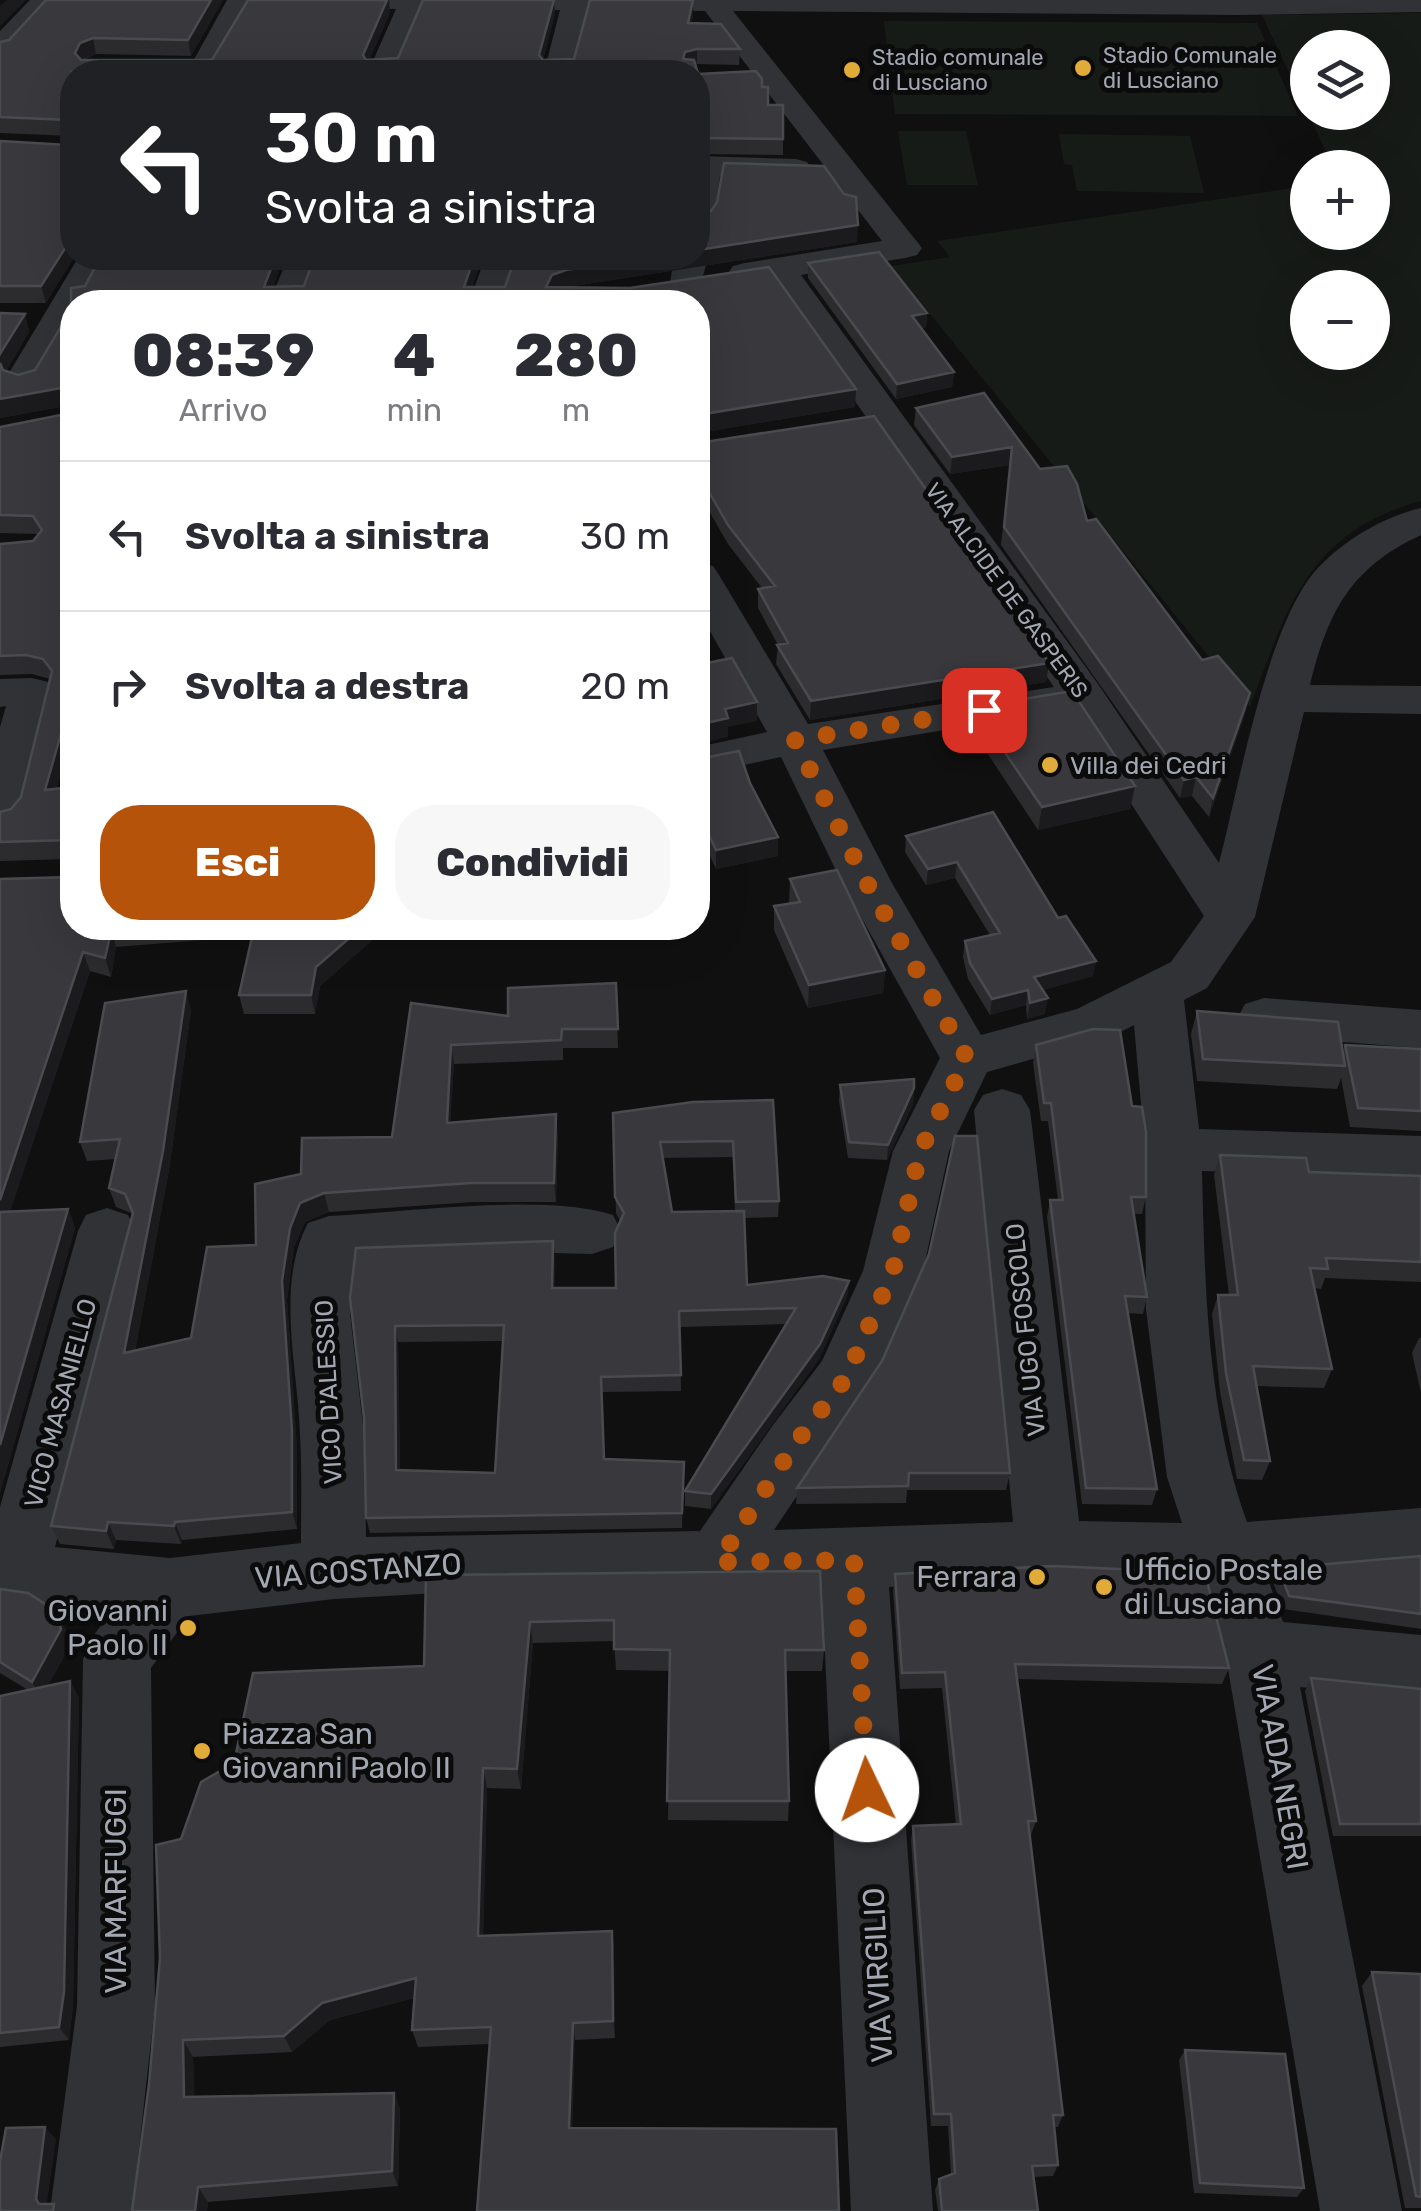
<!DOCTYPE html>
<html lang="it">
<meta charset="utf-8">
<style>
:root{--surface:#fff;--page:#f7f7f7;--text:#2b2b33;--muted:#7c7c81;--line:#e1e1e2;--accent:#b45309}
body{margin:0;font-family:Rubik,sans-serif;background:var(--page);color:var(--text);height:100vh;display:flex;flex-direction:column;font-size:38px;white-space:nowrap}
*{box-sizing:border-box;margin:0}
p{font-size:32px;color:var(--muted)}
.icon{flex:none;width:55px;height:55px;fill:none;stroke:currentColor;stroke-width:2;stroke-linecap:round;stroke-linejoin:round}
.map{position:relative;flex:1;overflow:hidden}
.details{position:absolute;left:60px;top:290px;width:650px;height:650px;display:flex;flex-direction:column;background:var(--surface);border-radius:40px;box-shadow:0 10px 40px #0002}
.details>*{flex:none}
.banner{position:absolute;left:60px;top:60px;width:650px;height:210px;border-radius:40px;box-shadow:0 10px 40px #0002;background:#202124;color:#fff;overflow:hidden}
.fabs{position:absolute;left:1290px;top:30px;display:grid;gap:20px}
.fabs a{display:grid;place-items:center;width:100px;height:100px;border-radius:50%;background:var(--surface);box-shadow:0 10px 40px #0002;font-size:50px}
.pin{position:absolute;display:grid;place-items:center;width:85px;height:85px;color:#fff;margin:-42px;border-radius:20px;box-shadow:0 5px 15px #0006}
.me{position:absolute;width:110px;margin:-55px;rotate:357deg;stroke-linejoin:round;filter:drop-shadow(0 0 8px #0008)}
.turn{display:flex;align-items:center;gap:35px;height:210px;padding:0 40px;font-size:45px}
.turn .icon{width:130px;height:130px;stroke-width:2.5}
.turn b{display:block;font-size:70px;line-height:85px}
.eta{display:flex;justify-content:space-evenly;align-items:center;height:170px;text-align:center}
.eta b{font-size:60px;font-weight:800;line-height:70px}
.action{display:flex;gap:20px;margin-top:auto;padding:20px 40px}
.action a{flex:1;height:115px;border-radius:40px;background:var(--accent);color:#fff;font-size:40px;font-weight:800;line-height:115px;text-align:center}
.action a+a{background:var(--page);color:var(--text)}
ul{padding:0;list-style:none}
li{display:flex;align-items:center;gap:30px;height:150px;padding:0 40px;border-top:2px solid var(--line)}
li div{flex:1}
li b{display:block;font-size:38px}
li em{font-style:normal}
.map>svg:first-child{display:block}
.green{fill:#171b18;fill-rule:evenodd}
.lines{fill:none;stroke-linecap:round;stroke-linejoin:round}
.minor{fill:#313236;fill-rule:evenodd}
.wall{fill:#2c2c2f;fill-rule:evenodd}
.shaded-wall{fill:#1b1b1d}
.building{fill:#39393d;stroke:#494b4f;stroke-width:2.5;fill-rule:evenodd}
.route{stroke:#b45309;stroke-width:18;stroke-dasharray:0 32.4}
.poi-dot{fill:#e1ab39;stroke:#0b0b0c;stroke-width:4}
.labels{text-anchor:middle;stroke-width:10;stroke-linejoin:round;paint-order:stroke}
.far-poi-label{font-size:22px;fill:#a2a7b1;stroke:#0b0b0c;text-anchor:start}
.far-street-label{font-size:22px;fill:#a2a7b1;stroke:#0b0b0c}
.poi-label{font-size:25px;fill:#a2a7b1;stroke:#0b0b0c;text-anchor:start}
.street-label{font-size:25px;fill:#a2a7b1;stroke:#0b0b0c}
.near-poi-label{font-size:30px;fill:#a2a7b1;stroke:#0b0b0c;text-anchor:start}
.near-street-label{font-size:30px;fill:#a2a7b1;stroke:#0b0b0c}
</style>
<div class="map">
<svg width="1421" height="2211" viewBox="0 0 1421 2211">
<rect width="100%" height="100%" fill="#101011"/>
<!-- green -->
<path class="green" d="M1421,13V501C1307,532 1287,609 1250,707L891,266L950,257L937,241L1307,186L1308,232H1372V168L1333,167L1262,15ZM1308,48H1372V112H1308ZM1308,288H1372V352H1308Z
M884,21L1257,23L1298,116L895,114Z
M898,131H966L978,185H907Z
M1059,134L1190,136L1204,193L1077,191L1072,165L1064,164Z"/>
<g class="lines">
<!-- minor -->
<path class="minor" d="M30,0H60L10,53L0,56V31Z
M227,0H255L215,72H187Z
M317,0H1421V12L1239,15L733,11L922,248L917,255L905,258L801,275L1098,684L1219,863C1239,786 1267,624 1317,569C1344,540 1383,517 1421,508V535C1350,568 1328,612 1310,685L1421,686V714L1304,712L1255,917L1207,988L1184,1000L1199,1129L1421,1136V1178L1202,1171C1205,1288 1207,1411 1247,1522L1421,1508V1566L1268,1579L1283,1622L1421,1635V1699L1300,1687L1402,2211H1320L1225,1651L1202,1582L1049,1579L889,1587L933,2211H851L822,1589L438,1593L334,1599L189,1616L151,1668L155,2006L132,2211H50L77,2006L83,1659L93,1636L111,1613L0,1602V1507L78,1231L86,1215L107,1208L128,1215L136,1231L55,1547L170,1558L301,1543C301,1507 302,1471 300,1435C298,1367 275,1286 308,1223L329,1216C404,1212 545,1193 613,1215L621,1231L613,1247L592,1254L514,1252L356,1260L350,1314L364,1434L366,1537L700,1531L773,1425L822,1361L863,1271L893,1151L940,1058L842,883L781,757L698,775V747L767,732L698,610V563L713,566L719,575L808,724L1054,687L770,279L745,283L733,280L728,273L733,266L745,263L882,241L705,11L588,10L572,72H544L560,10L423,9L396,72H368L396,9L331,8ZM1067,705L1204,916L1171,962L1077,1009L981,1035L892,883L823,750L1049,713ZM1134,1025L1145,1149L1146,1309L1167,1477L1182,1523L1079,1521L1030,1110L1021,1095L1002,1089L983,1095L974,1110L1013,1522L774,1530L877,1377L923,1271L949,1151L987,1072L1113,1036Z
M698,156L796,159L807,162L812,169L807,176L796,179L720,176L714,217L710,224L698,227Z
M698,249L708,258L699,290L687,293L675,290L670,283L674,258H698Z
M78,258H112L86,302H72V326L37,386L24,389L11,386L6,378Z
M288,258H322L303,302H269Z
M485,258H519L504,302H469Z
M32,678L48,682L54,692L24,814L17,825L0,829V727L6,706L0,707V679Z
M1264,998L1421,1010V1048L1264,1036L1245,1030L1238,1017L1245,1004Z"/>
</g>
<!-- wall -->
<path class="wall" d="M223,0L191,56L96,54L83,60H212L248,0H389L390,13L369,60L398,58L554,0L555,14L543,60L574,59L693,15L691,23L740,49L739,65L697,64L696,65L698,74L762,87L768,105H783V155L698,154V72H72V258L46,303H0V141L68,145L72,141V136L0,133V42Z
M724,163L824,166L844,194L856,197L857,242L567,287L630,288L769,267L856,389L855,407L698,433V302H72V735L56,788L72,787V928H386L320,986L315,1014H244L239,995L252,936L116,947L111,977L90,971L10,1211L68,1209L75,1228L0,1493V879L69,877V859L0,861V812L11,809L21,797L50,679L32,674L0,675V544L33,541L39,534L0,533V427L71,413V405L0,418V313L25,314L29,332L6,371L18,375L35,370L71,310V288L85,286L100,258H284L273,287L304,286L314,258H482L472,287H505L515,258H698V213L711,211L717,202Z
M808,263L927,313L926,327L921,328L954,372L952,387L896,399L808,278Z
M916,408L1040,469L1087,521L1246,711L1209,817L1192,796L1180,798L1001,545L1010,465L950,474L914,425Z
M698,443L1049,663L1046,682L810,720L776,664L778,645L758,608V589L762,588L728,544L698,492Z
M974,707L1135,786L1130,809L1038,830L972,730Z
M698,759L750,783L778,837V856L716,869L709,854Z
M993,812L1058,918L1096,961L1093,976L1043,990L1045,1014L1027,1019L1026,1005L990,1015L968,979L963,957L965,941L990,935L955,878L926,885L905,852L906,836Z
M790,879L885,970L883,993L808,1008L774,930V906L789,904Z
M616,983L618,1048H563V1060L454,1064L450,1122L558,1133L556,1202H473L329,1212L305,1222L294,1247L287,1300L297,1449V1529L182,1540L181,1544L116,1540L114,1549L60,1544L51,1526L132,1216L131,1213L116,1207L109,1188L116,1159L87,1161L80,1142L191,1010L169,1170L135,1351L191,1338L256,1245L301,1174L392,1137L411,1003L508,1016Z
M1197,1011L1343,1052L1345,1045L1421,1049V1131L1350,1127L1341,1078L1337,1089L1197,1081L1191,1034Z
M1036,1045L1146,1197L1142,1214H1134L1147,1297L1143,1314L1128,1313L1157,1489L1152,1505L1082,1504L1047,1217L1050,1200H1058L1048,1121H1041L1033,1063Z
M840,1085L914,1088L913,1104L887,1160L848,1158L839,1101Z
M773,1100L779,1201L778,1217L744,1218L747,1285L849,1281L847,1297L819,1359L711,1509L685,1506V1491L787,1324L680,1327L681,1391L602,1392L604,1459L684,1462L682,1528L370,1533L366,1518L364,1418L350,1298L555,1257L554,1288H616L620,1221L616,1213L613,1113ZM733,1157L735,1211L672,1212L663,1158ZM503,1341L495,1473L400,1470L398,1342Z
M1220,1155L1309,1172L1421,1176V1282L1325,1278L1321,1289L1314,1288L1332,1369L1324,1388L1256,1386L1270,1461L1262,1480L1237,1479L1220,1392L1212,1314L1218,1295H1229L1214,1175Z
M1419,1338H1421V1393L1412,1353Z
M882,1361L1010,1473L1006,1490H907L906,1503L796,1504L797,1488Z
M1421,1556V1629L1283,1609L1273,1582L1279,1568Z
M895,1574L1229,1668L1222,1684L1017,1679L1036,1821L1031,1835H1029L1063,2115L1058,2127H1054L1058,2165L1053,2176L1033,2177L1038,2211H938L935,2190L939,2179L951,2175L948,2126H931L911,1840L913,1826L956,1825L942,1688L900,1689L893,1591Z
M426,1575L824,1650L822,1671H786L789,1801L788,1821L668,1820L670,1671L616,1670L614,1641L533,1643L521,1789L487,1788L483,1935L612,1931L614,1949L615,2038L575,2040L477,2211L489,2044L418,2047L412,2030L414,1998L330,2020L292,2052L193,2057L194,2097L394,2093L400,2109L398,2186L208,2202L207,2211L149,2084L181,1839L424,1666Z
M0,1589L65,1628L70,1646L48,1685L79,1697L73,2006L69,2040L0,2047V1696L28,1690L0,1673Z
M1311,1678L1421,1689V1836H1333L1305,1691Z
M1372,1972L1421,1974V2208H1405L1362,1986Z
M1185,2050L1304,2188L1297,2197L1194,2193L1179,2060Z"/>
<!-- shaded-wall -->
<path class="shaded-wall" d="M7,0H26L0,26V6Z
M211,0H223L191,56L188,40Z
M387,0H389L390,13L365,70L363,55Z
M554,0L555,14L540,71L539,55Z
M693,0V15L688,39V23Z
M93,38L96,54L83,59L78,69L75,53L80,43Z
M697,49V64L685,68L683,59L685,52Z
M858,225L857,242L567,287H546L552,275L566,270L647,258H698V250Z
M71,239L72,258H74L46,303L41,286Z
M275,258H284L268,302L264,287Z
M474,258H482L466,302L464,287Z
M927,313L926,327L910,330L912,316Z
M25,314L29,332L3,376L0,366V354Z
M954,372L952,387L896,399L897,384Z
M67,387L71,405L0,418V399Z
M856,389L855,407L698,433V415Z
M1012,447L1010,465L950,474L952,457Z
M1049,663L1046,682L810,720L811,701Z
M1250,693L1246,711L1209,817L1213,798Z
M757,702V721L728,727V737L698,744V725L725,709Z
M66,716L72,735L51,809L45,790Z
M1196,777L1192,796L1180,798L1184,780Z
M1135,786L1130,809L1038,830L1042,807Z
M709,835V854L698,856V837Z
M778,837V856L716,869V850Z
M957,862L955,878L926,885L928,869Z
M111,928L116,947L111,977L105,958Z
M361,928H386L320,986L315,1014L311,995L316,967Z
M83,952L90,971L4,1231L0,1222V1200Z
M1096,961L1093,976L1032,993L1034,977Z
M885,970L883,993L808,1008L809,985Z
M1028,990L1026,1005L990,1015L992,999Z
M186,991L191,1010L169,1170L131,1372L124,1353Z
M1048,998L1045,1014L1027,1019L1030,1003Z
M451,1045L454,1064L449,1142L447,1123Z
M914,1088L913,1104L887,1160L888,1145Z
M556,1114L558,1133L556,1202L554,1183Z
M324,1193L329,1212L305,1222L294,1247L287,1300L297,1449V1529L292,1512L282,1281L290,1228L300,1203Z
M68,1209L75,1228L0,1493V1445Z
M553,1241L555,1257L554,1304L552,1288Z
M849,1281L847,1297L819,1359L711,1509V1494Z
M395,1326L398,1342L400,1485L396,1470Z
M108,1522L116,1540L114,1549L106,1531Z
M175,1522L182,1540L181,1544L174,1526Z
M56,1611L65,1628L70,1646L41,1698L32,1682Z
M530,1622L533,1643L521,1789L517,1769Z
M70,1681L79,1697L73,2006L69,2040L59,2027Z
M483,1768L487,1788L483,1953L478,1936Z
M612,1931L614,1949L615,2038L613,2021Z
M416,1978L421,1996L330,2020L292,2052L284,2036L322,2003Z
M573,2023L575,2040L572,2144L569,2128Z
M183,2040L193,2057L195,2113L184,2097Z
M394,2093L400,2109L398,2186L392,2171Z
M45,2127L56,2139L46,2210L36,2199Z
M198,2187L208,2202L207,2211H195Z"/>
<!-- building -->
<path class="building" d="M46,0H211L188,40L93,38L80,43L75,53L81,60H212L248,0H387L363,55L366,60L398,58L423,0H554L539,55L543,60L574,59L590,0H693L688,23L721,24L740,49H697L685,52L683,59L694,60L698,74L756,71L762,79V87H768V105H783V139L698,138V72H72V239H71L41,286H0V141L68,145L72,141V124L68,120L0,117V42L9,40Z
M724,163L824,166L844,194L856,197L858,225L698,250V213L711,211L717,202Z
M879,252L927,313L912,316L954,372L897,384L808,263Z
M100,258H275L264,287L304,286L314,258H474L464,287H505L515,258H647L566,270L552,275L546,287L630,288L769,267L856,389L698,415V302H72V716H66L45,790L72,787V928H112L105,958L83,952L0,1200V879L69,877V840L0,842V812L11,809L21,797L52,671L43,659L26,655L0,656V544L33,541L42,530L33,516L0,515V427L71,413V391L67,387L0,399V363L3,370L18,375L35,370L71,310V288L85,286Z
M0,313L25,314L0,354Z
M984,393L1040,469L1067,466L1077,484L1087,521L1096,519L1202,660L1218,656L1250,693L1213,798L1196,777L1184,780L1004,527L1012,447L952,457L916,408Z
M874,416L1049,663L811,701L777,645L788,643L758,589L775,586L728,525L698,473V443Z
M698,644L707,663L732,658L757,702L725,709L728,718L698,725Z
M1072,691L1135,786L1042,807L974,707Z
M739,751L750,783L778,837L716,850L709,835L698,837V759Z
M993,812L1058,918L1066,916L1096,961L1034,977L1048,998L1030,1003L1028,990L992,999L970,963L965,941L1000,933L957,862L928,869L906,836Z
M837,870L885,970L809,985L774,906L800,902L790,879Z
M254,928H361L316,967L311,995H239Z
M616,983L618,1029H562L561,1040L451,1045L447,1123L556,1114L554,1183H471L324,1193L300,1203L290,1228L282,1281L292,1431V1512L175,1522L174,1526L108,1522L106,1531L51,1526L133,1213L125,1194L109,1188L120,1139L80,1142L105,1003L186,991L163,1151L124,1353L191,1338L207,1247L256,1245L255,1184L301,1174L302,1138L392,1137L411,1003L508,1016V988Z
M1197,1011L1338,1022L1345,1066L1203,1059Z
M1093,1029L1120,1030L1132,1106L1142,1107L1146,1132V1197H1131L1147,1297L1125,1296L1157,1489L1086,1488L1050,1200H1063L1051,1103H1044L1036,1045Z
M1345,1045L1421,1049V1111L1358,1108Z
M914,1079V1088L888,1145L849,1142L840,1085Z
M773,1100L779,1201L736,1202L733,1141L660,1142L672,1212L744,1211L747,1285L823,1276L849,1281L820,1344L711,1494L685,1491L796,1308L679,1311L681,1375L601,1377L604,1459L684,1462L682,1513L366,1518L364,1418L350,1298L356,1248L553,1241L552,1288H616L615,1233L624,1213L615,1197L613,1113L693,1102ZM504,1325L495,1473L396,1470L395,1326Z
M955,1136H977L1010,1473H909L908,1486L797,1488L882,1361L929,1254Z
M1220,1155L1306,1158L1309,1172L1421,1176V1262L1326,1258L1328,1269L1310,1268L1332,1369L1253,1366L1270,1461L1244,1460L1226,1373L1218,1295H1238Z
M68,1209L0,1445V1212Z
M1421,1556V1614L1289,1596L1279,1568Z
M1053,1566L1205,1573L1229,1668L1015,1664L1036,1821H1028L1063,2115H1053L1058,2165L1032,2166L1038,2211H942L939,2179L955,2173L951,2114H934L913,1826L961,1824L945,1672L902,1673L895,1574Z
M820,1571L824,1650H785L789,1801H667L670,1650L614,1649V1620L530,1622L517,1769L483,1768L478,1936L612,1931L613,2021L573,2023L569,2128L836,2129L839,2211H477L491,2027L412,2030L416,1978L322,2003L284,2036L183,2040L184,2097L394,2093L392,2171L198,2187L195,2211H132L149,2084L160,1958L156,1845L181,1839L201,1782L234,1763L253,1673L424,1666L426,1575Z
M0,1589L28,1593L56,1611L61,1629L32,1682L0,1662Z
M1311,1678L1421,1689V1824H1340Z
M70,1681L64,1992L59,2027L0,2033V1696Z
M1372,1972L1421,1974V2197L1416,2196Z
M1185,2050L1285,2054L1304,2188L1200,2183Z
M45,2127L36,2199L39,2204H54L53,2211H0V2161L6,2128Z"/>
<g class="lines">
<!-- route -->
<path class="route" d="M867,1790L854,1560L718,1562L795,1444L846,1378L893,1271L920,1151L967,1058L867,883L795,740L984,710"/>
</g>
<!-- markers -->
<g class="poi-dot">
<circle cx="1083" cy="68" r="10"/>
<circle cx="852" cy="70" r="10"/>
<circle cx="1050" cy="765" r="10"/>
<circle cx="1037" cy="1577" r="10"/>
<circle cx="1104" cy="1587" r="10"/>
<circle cx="188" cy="1628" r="10"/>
<circle cx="202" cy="1751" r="10"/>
</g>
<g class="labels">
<!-- far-poi labels -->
<g class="far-poi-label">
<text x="1103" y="63">Stadio Comunale<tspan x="1103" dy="25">di Lusciano</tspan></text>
<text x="872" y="65">Stadio comunale<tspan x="872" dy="25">di Lusciano</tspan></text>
</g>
<!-- far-street labels -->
<g class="far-street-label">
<text transform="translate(1007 590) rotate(54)" y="8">VIA ALCIDE DE GASPERIS</text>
</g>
<!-- poi labels -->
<g class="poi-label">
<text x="1070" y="774">Villa dei Cedri</text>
</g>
<!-- street labels -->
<g class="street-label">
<text transform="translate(1025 1330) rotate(-96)" y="9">VIA UGO FOSCOLO</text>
<text transform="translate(328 1392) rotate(-93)" y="9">VICO D'ALESSIO</text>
<text transform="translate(60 1403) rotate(-75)" y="9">VICO MASANIELLO</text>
</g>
<!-- near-poi labels -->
<g class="near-poi-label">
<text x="1124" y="1580">Ufficio Postale<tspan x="1124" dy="34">di Lusciano</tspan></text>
<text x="1017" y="1587" text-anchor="end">Ferrara</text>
<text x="168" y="1621" text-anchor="end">Giovanni<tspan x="168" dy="34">Paolo II</tspan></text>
<text x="222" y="1744">Piazza San<tspan x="222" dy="34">Giovanni Paolo II</tspan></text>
</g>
<!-- near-street labels -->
<g class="near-street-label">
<text transform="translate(358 1571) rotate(-4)" y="10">VIA COSTANZO</text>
<text transform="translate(1280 1767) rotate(80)" y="10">VIA ADA NEGRI</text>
<text transform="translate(116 1891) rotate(-90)" y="10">VIA MARFUGGI</text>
<text transform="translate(878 1975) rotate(-93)" y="10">VIA VIRGILIO</text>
</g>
</g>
</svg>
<div class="fabs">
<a><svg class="icon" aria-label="layers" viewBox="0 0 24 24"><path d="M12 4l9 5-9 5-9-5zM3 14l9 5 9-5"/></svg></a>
<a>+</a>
<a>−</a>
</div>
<div class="pin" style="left:984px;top:710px;background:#d93025"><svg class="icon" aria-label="arrive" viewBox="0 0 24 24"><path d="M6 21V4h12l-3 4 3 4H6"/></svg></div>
<svg class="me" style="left:867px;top:1790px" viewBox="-20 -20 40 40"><circle r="19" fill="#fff"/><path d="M0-13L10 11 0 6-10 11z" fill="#b45309"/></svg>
<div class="banner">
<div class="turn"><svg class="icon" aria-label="left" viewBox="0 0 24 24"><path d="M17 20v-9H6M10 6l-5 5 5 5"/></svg><div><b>30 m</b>Svolta a sinistra</div></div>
</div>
<section class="details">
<div class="eta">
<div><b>08:39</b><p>Arrivo</p></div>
<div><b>4</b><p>min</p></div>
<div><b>280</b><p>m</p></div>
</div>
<ul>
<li><svg class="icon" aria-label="left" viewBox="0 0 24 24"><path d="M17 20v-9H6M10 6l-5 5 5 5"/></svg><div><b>Svolta a sinistra</b></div><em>30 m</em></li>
<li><svg class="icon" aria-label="right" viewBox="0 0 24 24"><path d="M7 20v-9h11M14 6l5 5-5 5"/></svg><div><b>Svolta a destra</b></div><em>20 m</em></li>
</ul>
<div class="action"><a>Esci</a><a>Condividi</a></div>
</section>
</div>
